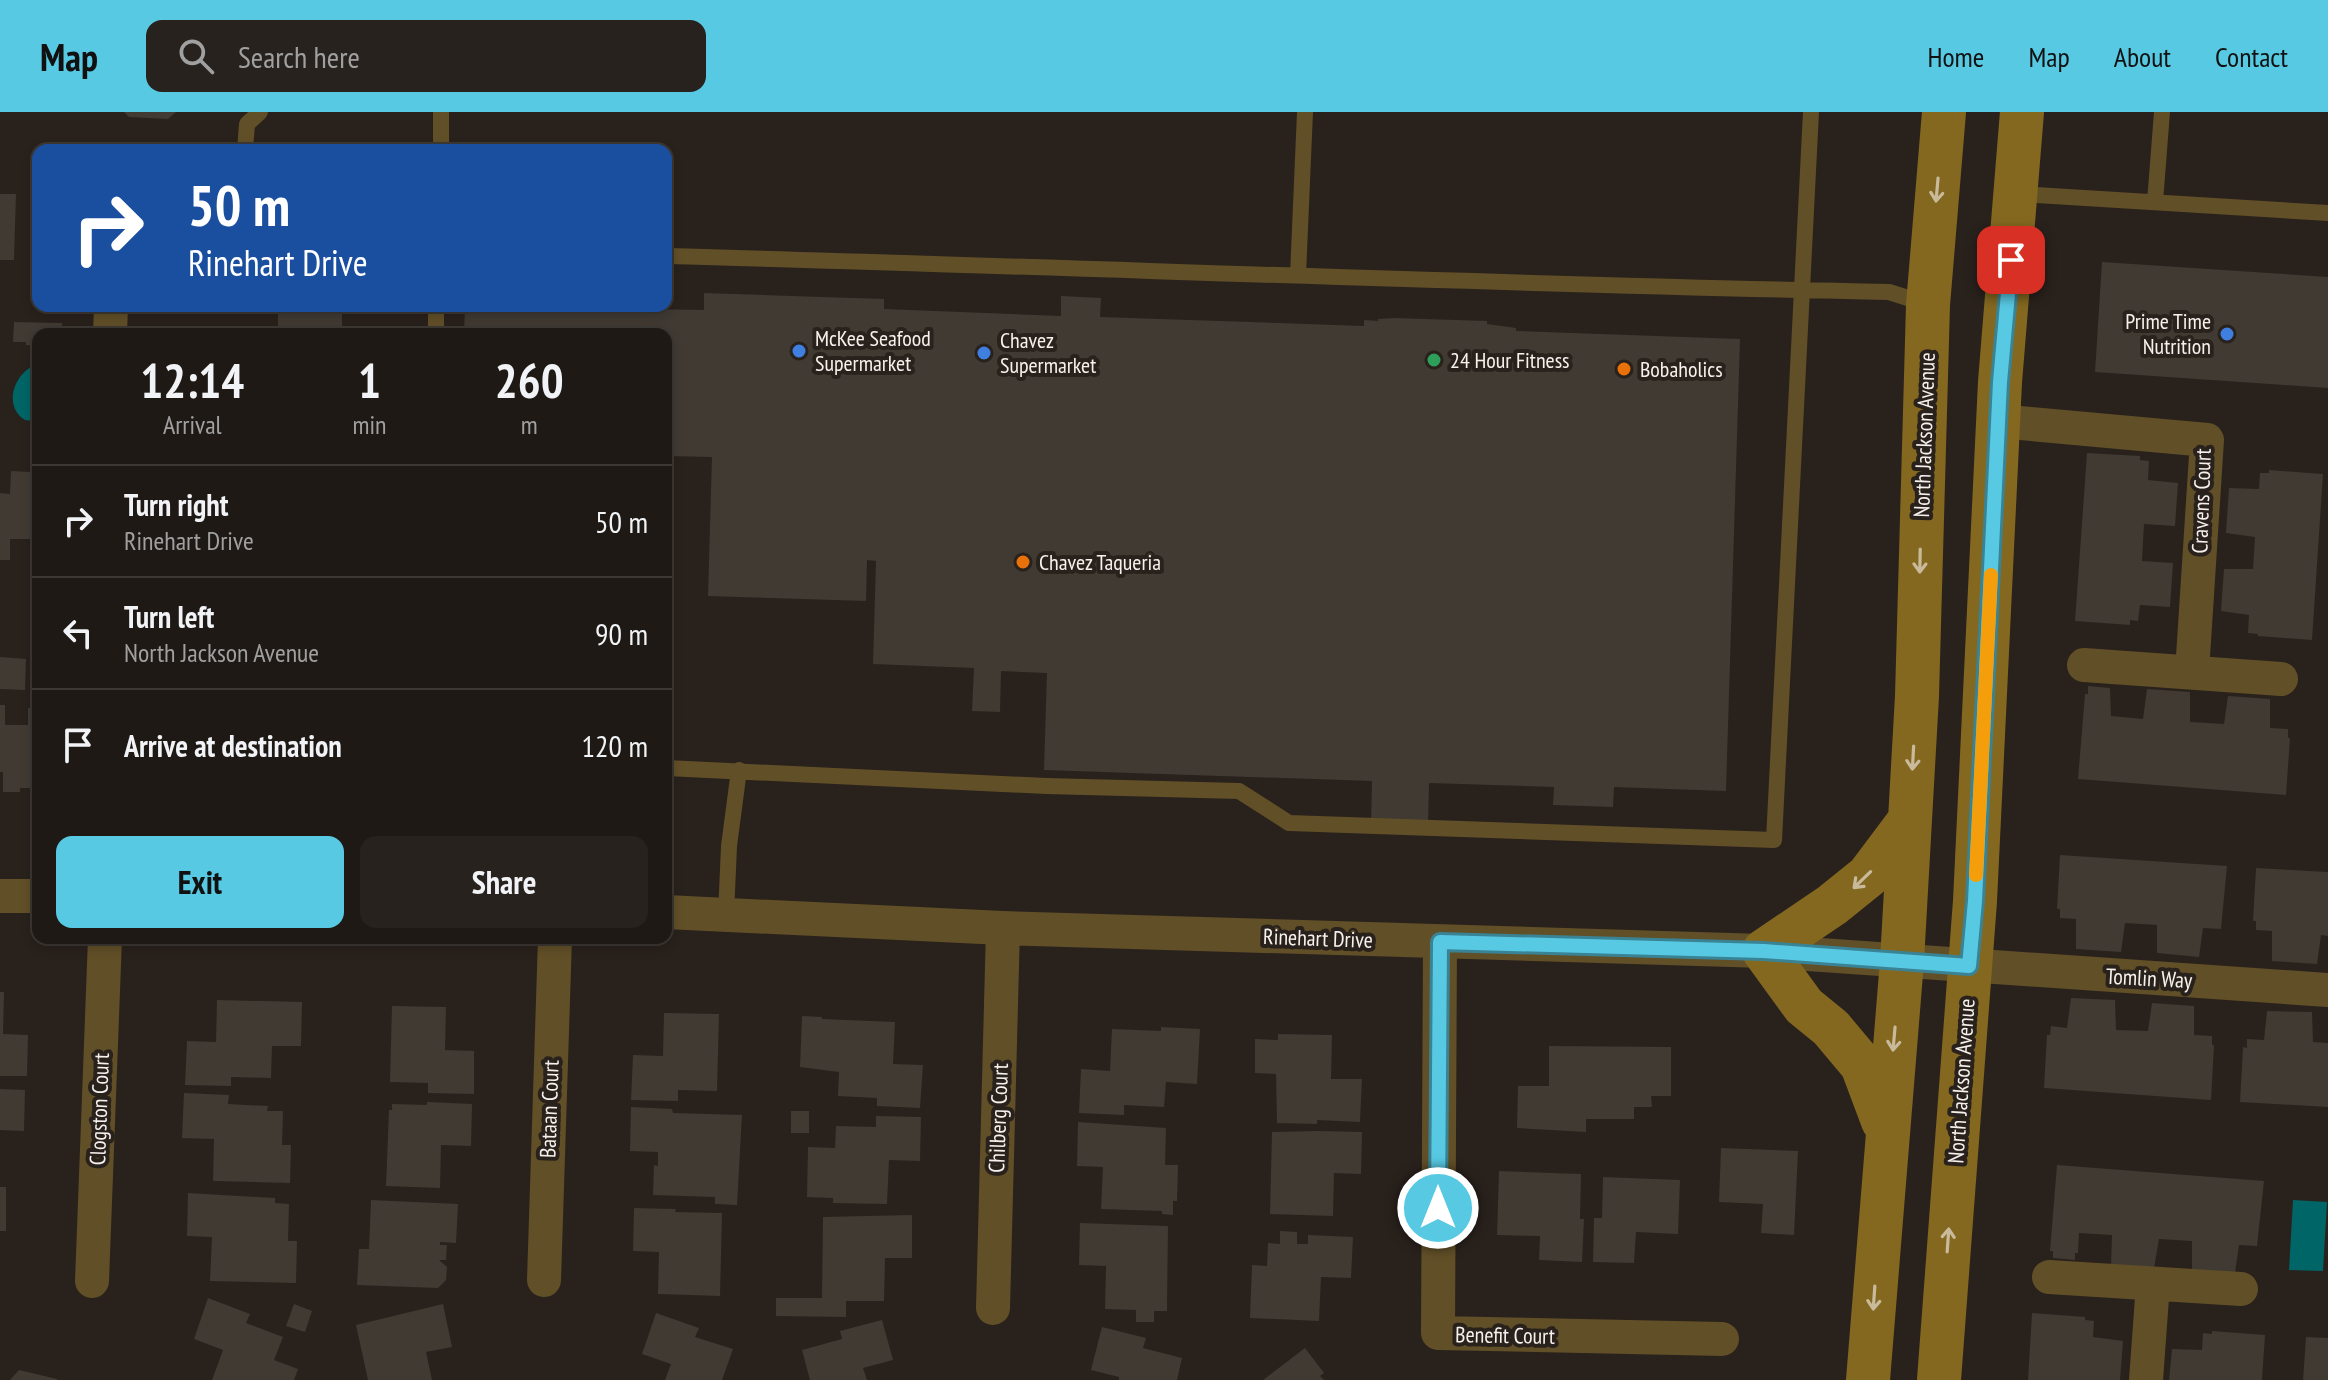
<!DOCTYPE html>
<style>
:root{--surface:#1f1915;--page:#27221e;--text:#f1f3f6;--muted:#a1a0a0;--line:#3c3834;--accent:#58c9e3}
body{margin:0;font-family:"PT Sans Narrow",sans-serif;background:var(--page);color:var(--text);height:100vh;display:flex;flex-direction:column;font-size:30px;white-space:nowrap}
*{box-sizing:border-box;margin:0}
p{font-size:26px;color:var(--muted)}
.icon{flex:none;width:44px;height:44px;fill:none;stroke:currentColor;stroke-width:2;stroke-linecap:round;stroke-linejoin:round}
.map{position:relative;flex:1;overflow:hidden}
.drawer{position:absolute;left:32px;top:216px;width:640px;height:616px;display:flex;flex-direction:column;background:var(--surface);border-radius:16px;box-shadow:0 4px 12px #0003,0 0 0 2px var(--line)}
.drawer>*{flex:none}
.top-card{position:absolute;left:32px;top:32px;width:640px;height:168px;border-radius:16px;box-shadow:0 4px 12px #0003,0 0 0 2px var(--line);background:#1a4fa0;color:#fff;overflow:hidden}
.pin{position:absolute;display:grid;place-items:center;width:68px;height:68px;color:#fff;margin:-34px;border-radius:16px;box-shadow:0 4px 12px #0006}
.me{position:absolute;width:88px;margin:-44px;rotate:0deg;stroke-linejoin:round;filter:drop-shadow(0 0 6px #0008)}
.turn{display:flex;align-items:center;gap:28px;height:168px;padding:0 24px;font-size:36px}
.turn .icon{width:104px;height:104px;stroke-width:2.5}
.turn b{display:block;font-size:56px;line-height:68px}
.eta{display:flex;justify-content:space-evenly;align-items:center;height:136px;text-align:center}
.eta b{font-size:48px;font-weight:600;line-height:56px}
.cta{display:flex;gap:16px;margin-top:auto;padding:16px 24px}
.cta a{flex:1;height:92px;border-radius:16px;background:var(--accent);color:#111;font-size:32px;font-weight:600;line-height:92px;text-align:center}
.cta a+a{background:var(--page);color:var(--text)}
ul{padding:0;list-style:none}
li{display:flex;align-items:center;gap:24px;height:112px;padding:0 24px;border-top:2px solid var(--line)}
li div{flex:1}
li b{display:block;font-size:30px}
li em{font-style:normal}
header{display:flex;align-items:center;gap:48px;box-sizing:border-box;height:112px;padding:0 40px;background:var(--accent);color:#111}
header strong{font-size:38px}
nav{display:flex;gap:44px;margin-inline-start:auto;font-size:28px}
.search{width:560px;height:72px;background:var(--page);display:flex;align-items:center;gap:20px;box-sizing:border-box;padding:0 28px;border-radius:16px;color:var(--muted);font-size:30px}
.map>svg:first-child{display:block}
.water{fill:#006567}
.building{fill:#403a33}
.lines{fill:none;stroke-linecap:round;stroke-linejoin:round}
.lane{stroke:#614f27;stroke-width:16}
.street{stroke:#614f27;stroke-width:34}
.secondary{stroke:#846820;stroke-width:44}
.oneway{stroke:#c8ba9b}
.route-casing{stroke:#398394;stroke-width:20}
.route{stroke:#58c9e3;stroke-width:14}
.slow{stroke:#f59e0b;stroke-width:14}
.shop-dot{fill:#3f7fe0;stroke:#29211c;stroke-width:3}
.leisure-dot{fill:#2e9e5b;stroke:#29211c;stroke-width:3}
.food-dot{fill:#e8710a;stroke:#29211c;stroke-width:3}
.labels{text-anchor:middle;stroke-width:8;stroke-linejoin:round;paint-order:stroke}
.poi-label{font-size:22px;fill:#f6f1ed;stroke:#29211c;text-anchor:start}
.street-label{font-size:22px;fill:#f6f1ed;stroke:#29211c}
</style>
<header>
<strong>Map</strong>
<div class="search"><svg class="icon" aria-label="search" viewBox="0 0 24 24"><circle cx="10" cy="10" r="6"/><path d="M15 15l6 6"/></svg>Search here</div>
<nav><a>Home</a><a>Map</a><a>About</a><a>Contact</a></nav>
</header>
<div class="map">
<svg width="2328" height="1268" viewBox="0 0 2328 1268">
<rect width="100%" height="100%" fill="#29211c"/>
<!-- water -->
<path class="water" d="M38,252V305L33,309L25,308C1,293 16,258 38,252Z
M2293,1088L2327,1090L2323,1159L2289,1158Z"/>
<!-- building -->
<path class="building" d="M124,0H176L168,7L129,5Z
M0,82H16L14,148H0Z
M2102,150L2328,165V276L2095,260Z
M704,181L884,187V197L1061,204V184L1101,186L1100,205L1364,214V208L1378,209V207L1394,206L1487,209V212L1516,216V219L1740,227L1726,679L1614,675L1613,695L1553,693L1554,675L1429,671L1428,714L1371,712L1372,669L1044,658L1047,561L1001,559L1000,600L972,599L974,556L873,552L876,449L867,448L866,489L708,484L712,345L666,344V222H464L465,194L704,198Z
M258,194H325V201H342V222H278V200H258Z
M14,210L62,211V222H38V234L26,233V230H13Z
M2087,341L2140,344V348L2149,349L2148,368L2178,371L2175,414L2144,412L2142,449L2173,451L2170,495L2140,493L2138,509L2130,508V513L2075,509Z
M2269,358L2323,362L2312,528L2258,524V522L2248,521L2249,503L2221,499L2224,457H2253L2255,425L2226,421L2229,376L2259,377L2260,361H2269Z
M11,359L31,360L30,364H38V427H10V448H0V381L10,382Z
M0,545L26,547L25,578L0,577Z
M2088,574L2110,576L2111,604L2143,607L2147,577L2190,580V610L2224,612L2228,584L2270,587V616L2288,617V626H2290L2286,683L2078,667L2085,582H2088Z
M0,593H5V613H28V596H32V676H20V680H3V660H0Z
M2060,743L2227,754L2221,817L2203,816L2199,845L2157,841V813L2125,811L2121,840L2076,837V807L2060,806V797H2057Z
M2256,756L2328,760V824L2321,823L2317,852L2272,849V819L2256,818V809H2253Z
M0,880H4L3,922L28,923L27,964H0Z
M2071,886L2115,888L2116,918L2148,919L2152,891L2194,894V923L2212,924V933H2214L2211,988L2044,976L2047,923H2050L2051,914L2067,916Z
M217,888L302,890L301,934H272L271,966L231,965V974L185,973L187,929L216,930Z
M392,894L446,895L445,938L474,939V982L428,981V971L390,970Z
M2267,899L2312,900L2313,930L2328,931V995L2240,990L2243,935L2247,936V927L2264,928Z
M664,901L719,902L717,979L678,978V989L631,988L633,943L663,944Z
M802,904L822,905V907L895,910L893,952L923,953L920,996L877,994V986L838,984L839,960L800,955Z
M1161,915L1200,917L1197,972L1166,970L1164,995L1124,993V1003L1079,1001L1081,957L1110,959L1112,917L1161,919Z
M1278,922L1332,923L1331,967H1362L1360,1010L1317,1008V1012L1277,1011L1276,962L1255,961V927L1278,928Z
M1549,934L1671,935V984H1651L1652,995H1634V1007H1586V1020L1517,1016L1518,974H1549Z
M0,977L25,978L24,1019L0,1018Z
M184,981L229,983L228,992L268,994L267,999H283L282,1033H291L290,1071L213,1069L214,1027L182,1026Z
M427,990L472,992L471,1034L441,1033L440,1076L386,1074L389,998H392V992L427,993Z
M631,995L672,997L673,1001L742,1003L737,1093L715,1092V1085L653,1083L654,1053L658,1054V1040L630,1039Z
M791,999H809V1021H791Z
M876,1004L921,1005L920,1049L889,1048L887,1092L833,1091V1086L807,1085L808,1035L835,1036L836,1014L876,1015Z
M1078,1010L1166,1016L1165,1053H1178L1177,1089H1173V1103L1162,1102V1099L1101,1097L1103,1055L1077,1054Z
M1319,1019L1362,1020L1361,1062L1334,1061L1333,1104L1270,1102L1272,1020Z
M1721,1036L1798,1039L1794,1123L1761,1121L1763,1092L1719,1090Z
M2057,1053L2264,1069L2257,1134L2239,1133L2235,1161L2192,1158V1129L2159,1127L2154,1156L2111,1153L2112,1123L2079,1121L2078,1141H2075V1148L2053,1146V1139H2050Z
M1499,1059L1581,1062L1580,1107H1584L1582,1150L1539,1148L1540,1124L1497,1123Z
M1603,1065L1680,1068L1678,1122L1636,1120L1634,1151L1593,1150L1594,1106H1602Z
M0,1075H6V1119H0Z
M188,1081L275,1086V1091L289,1092L288,1129H297L296,1171L210,1169L212,1125L187,1124Z
M371,1088L458,1092L456,1131L440,1130V1133H447L446,1148H439L447,1155L446,1168L438,1176L357,1173L359,1137H369Z
M634,1096L676,1097L675,1100L722,1101L720,1184L658,1182L659,1140L633,1139Z
M912,1103V1146H885L884,1189H846V1205L776,1204V1186H822L823,1105Z
M1080,1111L1168,1114L1167,1199H1154V1210H1136V1198L1105,1197L1106,1154L1079,1153Z
M1280,1119L1297,1120V1132H1308V1123L1353,1125L1351,1166L1321,1165L1319,1209L1250,1206L1252,1153L1267,1154L1268,1131L1280,1132Z
M208,1186L250,1202L246,1211L283,1225L274,1248L298,1257L294,1268H212L223,1238L194,1227Z
M294,1192L312,1199L305,1220L286,1214Z
M443,1192L452,1235L426,1240L432,1268H368L356,1213Z
M656,1201L699,1216L695,1225L733,1237L722,1268H665L671,1252L642,1242Z
M2032,1201L2085,1205V1208L2094,1209L2093,1225L2123,1229L2120,1268H2028Z
M882,1208L893,1248L863,1256L867,1268H810L802,1238L842,1227L840,1219Z
M1102,1215L1146,1226L1143,1236L1182,1246L1177,1268H1119V1265L1091,1258Z
M2212,1219L2265,1223L2262,1268H2169L2172,1237L2202,1238L2203,1221L2212,1222Z
M2306,1225L2328,1226V1268H2303Z
M1305,1236L1324,1261L1320,1264L1324,1268H1263Z
M19,1258L57,1267V1268H10Z"/>
<g class="lines">
<!-- lane -->
<path class="lane" d="M245,38L247,12L260,0
M441,38V0
M2018,82L2328,101
M2155,90L2162,0
M666,144C1074,155 1482,172 1889,180L1927,192
M1298,163L1305,0
M436,222V194
M666,656L1046,674L1239,679L1289,711L1774,728L1811,0
M726,803L729,734L739,658"/>
<!-- street -->
<path class="street" d="M110,222L111,194
M1998,309L2207,328L2192,560
M2084,553L2281,567
M0,784H38
M666,800L1003,816L1764,839L2328,878
M1440,830L1438,1221L1722,1227
M2049,1165L2241,1177
M544,1168L555,826
M92,1169L105,826
M993,1196L1003,816
M2146,1268L2153,1172"/>
<!-- secondary -->
<path class="secondary" d="M1883,1009L1862,953L1831,916L1804,894L1764,839L1832,793L1868,764L1910,708
M1868,1268L1902,849L1917,584L1928,193L1944,0
M1939,1268L1975,789L2000,270L2022,0"/>
</g>
<!-- one-way arrows -->
<defs><path id="oneway-shaft" d="M-6 0H5M1.5-3L5.5 0L1.5 3" fill="none" stroke-width="1.6" stroke-linecap="round" stroke-linejoin="round" transform="scale(2)"/></defs>
<g class="oneway">
<use href="#oneway-shaft" transform="translate(1937 78) rotate(95)"/>
<use href="#oneway-shaft" transform="translate(1920 449) rotate(91)"/>
<use href="#oneway-shaft" transform="translate(1913 646) rotate(93)"/>
<use href="#oneway-shaft" transform="translate(1862 768) rotate(136)"/>
<use href="#oneway-shaft" transform="translate(1894 927) rotate(95)"/>
<use href="#oneway-shaft" transform="translate(1948 1128) rotate(-86)"/>
<use href="#oneway-shaft" transform="translate(1874 1186) rotate(94)"/>
</g>
<g class="lines">
<!-- route casing -->
<g class="route-casing">
<path id="route" d="M1438,1096L1440,830L1764,839L1969,854L1975,789L2000,270L2011,148"/>
</g>
<!-- route -->
<use href="#route" class="route"/>
<!-- slow -->
<path class="slow" d="M1976,763L1991,463"/>
</g>
<!-- markers -->
<g class="shop-dot">
<circle cx="2227" cy="222" r="8"/>
<circle cx="799" cy="239" r="8"/>
<circle cx="984" cy="241" r="8"/>
</g>
<circle class="leisure-dot" cx="1434" cy="248" r="8"/>
<g class="food-dot">
<circle cx="1624" cy="257" r="8"/>
<circle cx="1023" cy="450" r="8"/>
</g>
<g class="labels">
<!-- poi labels -->
<g class="poi-label">
<text x="2211" y="217" text-anchor="end">Prime Time<tspan x="2211" dy="25">Nutrition</tspan></text>
<text x="815" y="234">McKee Seafood<tspan x="815" dy="25">Supermarket</tspan></text>
<text x="1000" y="236">Chavez<tspan x="1000" dy="25">Supermarket</tspan></text>
<text x="1450" y="256">24 Hour Fitness</text>
<text x="1640" y="265">Bobaholics</text>
<text x="1039" y="458">Chavez Taqueria</text>
</g>
<!-- street labels -->
<g class="street-label">
<text transform="translate(1924 323) rotate(-88)" y="8">North Jackson Avenue</text>
<text transform="translate(2201 389) rotate(-88)" y="8">Cravens Court</text>
<text transform="translate(1318 826) rotate(2)" y="8">Rinehart Drive</text>
<text transform="translate(2149 866) rotate(3)" y="8">Tomlin Way</text>
<text transform="translate(1961 969) rotate(-86)" y="8">North Jackson Avenue</text>
<text transform="translate(99 997) rotate(-88)" y="8">Clogston Court</text>
<text transform="translate(549 997) rotate(-88)" y="8">Bataan Court</text>
<text transform="translate(998 1006) rotate(-88)" y="8">Chilberg Court</text>
<text transform="translate(1505 1223) rotate(1)" y="8">Benefit Court</text>
</g>
</g>
</svg>
<div class="pin" style="left:2011px;top:148px;background:#d93025"><svg class="icon" aria-label="arrive" viewBox="0 0 24 24"><path d="M6 21V4h12l-3 4 3 4H6"/></svg></div>
<svg class="me" style="left:1438px;top:1096px" viewBox="-20 -20 40 40"><circle r="17" fill="#58c9e3" stroke="#fff" stroke-width="3"/><path d="M0-11L8 9 0 5-8 9z" fill="#fff"/></svg>
<div class="top-card">
<div class="turn"><svg class="icon" aria-label="right" viewBox="0 0 24 24"><path d="M7 20v-9h11M14 6l5 5-5 5"/></svg><div><b>50 m</b>Rinehart Drive</div></div>
</div>
<section class="drawer">
<div class="eta">
<div><b>12:14</b><p>Arrival</p></div>
<div><b>1</b><p>min</p></div>
<div><b>260</b><p>m</p></div>
</div>
<ul>
<li><svg class="icon" aria-label="right" viewBox="0 0 24 24"><path d="M7 20v-9h11M14 6l5 5-5 5"/></svg><div><b>Turn right</b><p>Rinehart Drive</p></div><em>50 m</em></li>
<li><svg class="icon" aria-label="left" viewBox="0 0 24 24"><path d="M17 20v-9H6M10 6l-5 5 5 5"/></svg><div><b>Turn left</b><p>North Jackson Avenue</p></div><em>90 m</em></li>
<li><svg class="icon" aria-label="arrive" viewBox="0 0 24 24"><path d="M6 21V4h12l-3 4 3 4H6"/></svg><div><b>Arrive at destination</b></div><em>120 m</em></li>
</ul>
<div class="cta"><a>Exit</a><a>Share</a></div>
</section>
</div>
